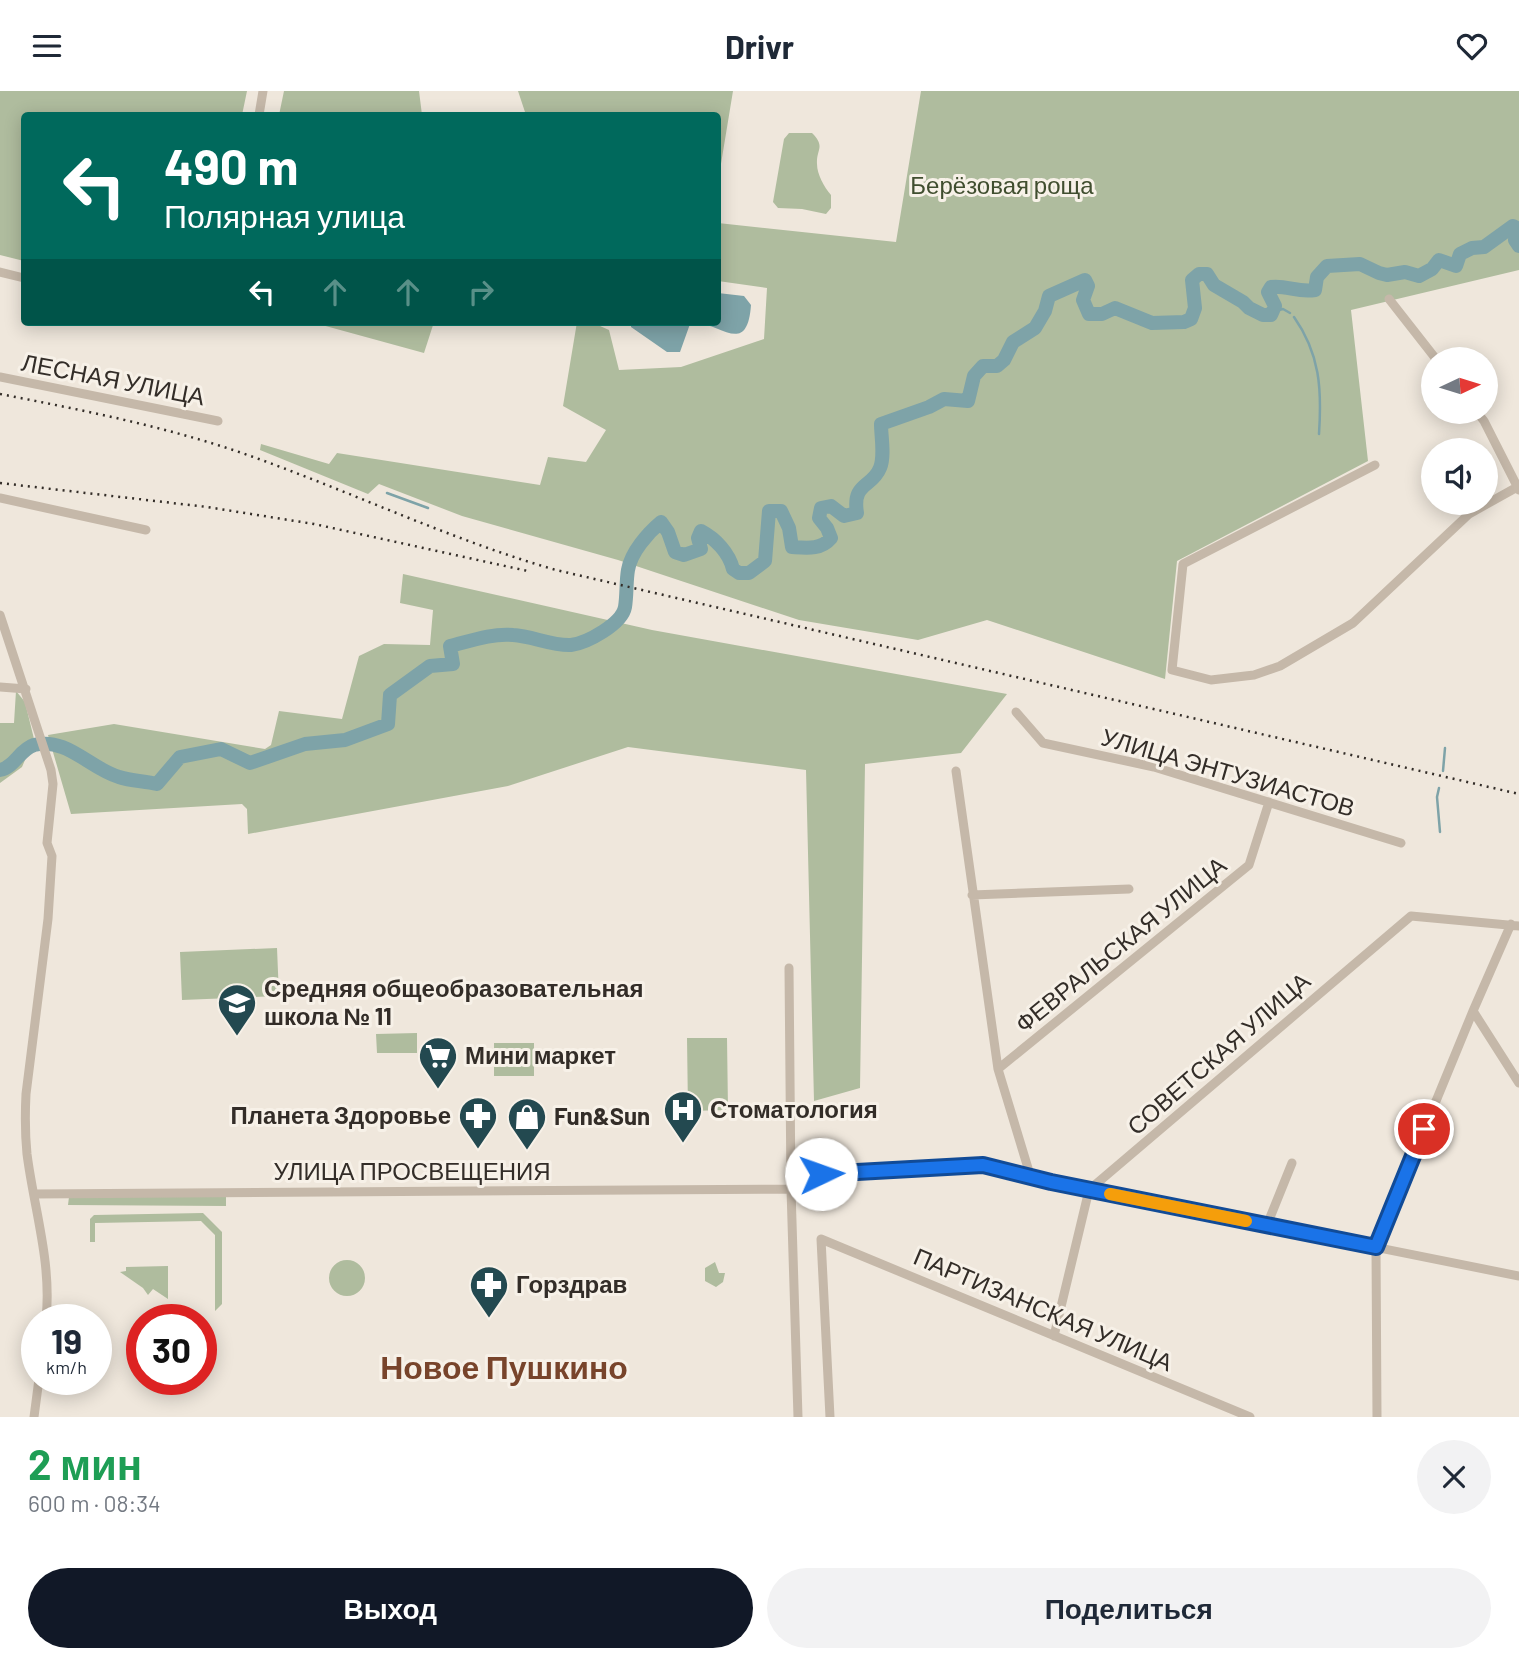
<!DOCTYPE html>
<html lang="ru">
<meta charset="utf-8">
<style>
:root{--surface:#fff;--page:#f2f2f3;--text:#1f2937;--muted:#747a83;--accent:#111827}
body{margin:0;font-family:Barlow,sans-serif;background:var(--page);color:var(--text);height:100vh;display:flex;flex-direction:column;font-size:26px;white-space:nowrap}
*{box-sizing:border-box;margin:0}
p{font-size:23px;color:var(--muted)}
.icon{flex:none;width:38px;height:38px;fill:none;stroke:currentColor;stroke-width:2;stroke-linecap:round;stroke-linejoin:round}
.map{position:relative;height:1326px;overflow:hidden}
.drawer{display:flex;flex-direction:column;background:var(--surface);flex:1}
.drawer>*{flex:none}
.banner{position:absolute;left:21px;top:21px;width:700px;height:214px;border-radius:7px;box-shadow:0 4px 18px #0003;background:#00695c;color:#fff;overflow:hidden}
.needle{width:46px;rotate:86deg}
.fabs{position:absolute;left:1421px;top:256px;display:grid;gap:14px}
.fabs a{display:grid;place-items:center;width:77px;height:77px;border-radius:50%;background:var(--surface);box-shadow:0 4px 18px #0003;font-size:35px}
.speed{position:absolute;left:21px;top:1213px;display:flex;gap:14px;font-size:35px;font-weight:700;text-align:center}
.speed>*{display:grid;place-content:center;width:91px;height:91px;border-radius:50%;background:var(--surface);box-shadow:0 4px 18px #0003;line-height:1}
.speed small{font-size:18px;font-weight:400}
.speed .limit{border:10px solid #d22;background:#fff;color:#111}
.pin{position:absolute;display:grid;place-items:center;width:60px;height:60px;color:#fff;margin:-30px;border:4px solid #fff;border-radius:50%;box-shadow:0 2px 7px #0007}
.me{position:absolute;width:77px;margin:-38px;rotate:87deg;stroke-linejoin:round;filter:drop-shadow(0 0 5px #0008)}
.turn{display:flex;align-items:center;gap:24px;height:147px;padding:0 28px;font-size:32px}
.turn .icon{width:91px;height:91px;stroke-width:2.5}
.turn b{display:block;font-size:49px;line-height:60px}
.lanes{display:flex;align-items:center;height:66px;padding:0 28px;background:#0003;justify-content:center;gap:35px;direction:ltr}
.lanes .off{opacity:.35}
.round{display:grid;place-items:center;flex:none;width:74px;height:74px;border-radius:37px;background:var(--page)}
.overview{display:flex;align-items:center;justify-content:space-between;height:119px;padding:0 28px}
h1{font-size:42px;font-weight:700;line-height:52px;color:#1e9e55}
.action{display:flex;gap:14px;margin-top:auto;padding:14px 28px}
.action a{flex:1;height:80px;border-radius:42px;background:var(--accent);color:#fff;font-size:28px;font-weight:700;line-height:80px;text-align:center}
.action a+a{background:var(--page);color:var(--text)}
header{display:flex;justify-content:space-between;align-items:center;height:91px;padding:0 28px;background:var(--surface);font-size:32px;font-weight:700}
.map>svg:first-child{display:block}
.green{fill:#afbc9e}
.water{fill:#7ea3a8}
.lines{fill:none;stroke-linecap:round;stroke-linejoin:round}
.stream{stroke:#7ea3a8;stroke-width:2.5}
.river{stroke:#7ea3a8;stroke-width:14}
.minor{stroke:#c5b8a9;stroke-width:9}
.rail{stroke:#332d28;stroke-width:2.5;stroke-dasharray:2 5;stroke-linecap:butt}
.route-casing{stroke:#114b97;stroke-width:18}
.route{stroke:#1a73e8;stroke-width:12}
.slow{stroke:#f59e0b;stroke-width:12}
.labels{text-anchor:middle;stroke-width:6;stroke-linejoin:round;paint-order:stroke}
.park-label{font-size:24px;fill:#404e2f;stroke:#f7f1e8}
.street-label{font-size:24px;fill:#332d28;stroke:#f7f1e8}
.poi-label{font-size:24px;font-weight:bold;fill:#332d28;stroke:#f7f1e8;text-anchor:start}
.district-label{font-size:32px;font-weight:bold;fill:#78442b;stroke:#f7f1e8}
</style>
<header><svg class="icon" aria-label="menu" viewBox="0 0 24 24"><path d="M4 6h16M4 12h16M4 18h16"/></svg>Drivr<svg class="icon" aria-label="heart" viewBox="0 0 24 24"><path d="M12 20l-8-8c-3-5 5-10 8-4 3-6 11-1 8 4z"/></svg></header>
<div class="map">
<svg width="1519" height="1326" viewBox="0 0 1519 1326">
<rect width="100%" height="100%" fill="#efe7dc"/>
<!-- green -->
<path class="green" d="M0,0H247L242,24H24V170L0,164Z
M284,0H419L422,24H279Z
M518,0H733L718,91V24H526Z
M921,0H1519V179L1351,219L1368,370L1177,470L1165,588L987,529L918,549L799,529L618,469L462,425L379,393L368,403L260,359L261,353L329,373L337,362L540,394L548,366L586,371L606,339L563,315L577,231H591L609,239L619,279L681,276L764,248L767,197L718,190V132L896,151Z
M789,42H812C826,56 816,58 817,73C817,83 824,96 831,104V117L826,123L802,118L778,117L773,111L784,48Z
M311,231H434L424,262Z
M403,483L652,539L1007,603L961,662L865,673L860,997L814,1010L806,679L628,656L508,695L248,743L247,718L242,713L71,723L48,644L114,633L265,658L271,654L279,620L342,628L359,565L384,553L430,554L433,519L400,512Z
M16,600L25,611L34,648L22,676L0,692V632H14Z
M277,857L279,905L182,909L180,861Z
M417,942V962H377L376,943Z
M687,947H727L728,1019L688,1020Z
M494,952H534V985H494Z
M69,1106H226V1115L68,1114Z
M203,1122L222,1141V1213L215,1220V1144L201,1130L95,1132V1151H90V1128L94,1124Z
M329 1187a18 18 0 1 1 36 0a18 18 0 1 1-36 0Z
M715,1171L719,1182H725L723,1191L716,1196L705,1190V1177Z
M168,1175V1208L153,1198L148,1204L143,1197L120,1181L126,1180V1176Z"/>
<!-- water -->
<path class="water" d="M718,202L744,205L751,214C747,270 716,226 690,233L680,261H667L631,236V231H718Z"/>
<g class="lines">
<!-- stream -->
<path class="stream" d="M1275,220L1283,218L1290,222
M1294,226C1320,263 1322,298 1319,343
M387,402L428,417
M1443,680L1445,657
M1439,697L1437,706L1440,741"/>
<!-- river -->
<path class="river" d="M1519,139L1515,149L1519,155
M0,679C15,676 19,659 34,654C67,646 89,677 119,686C131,690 144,690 157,693L180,666L221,658L250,672L305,653L345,649L388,633L390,604L430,575L453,573L450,555C470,550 492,542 513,544C532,545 552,555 571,554C587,552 622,533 625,516C627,504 626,490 628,479C631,461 648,442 661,431L668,441L675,461L684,464L701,458L698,447L701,440C716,448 729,462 733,478L739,482H749L765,470L769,420H781L789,437L792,456C807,457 821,459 831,447L827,437L819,427L821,417L831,415L844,425L857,422C852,391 872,397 880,377C885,365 881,345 881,333L929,316L944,308L968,310L974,285L983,275H997L1004,269L1013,251L1035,237L1045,220L1049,205L1085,189L1088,195L1083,209L1089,223H1102L1115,217L1152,232L1184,231L1191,228L1195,217L1192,189L1199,183H1207L1214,194L1243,211L1249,217L1263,224H1271L1275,215L1268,201L1271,196C1287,194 1298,202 1315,199L1317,186L1327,175L1360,173L1379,182L1387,184L1405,181L1419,185L1432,178L1439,169L1456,175L1460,163L1472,157L1484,156L1513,135L1519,138"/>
<!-- minor -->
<path class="minor" d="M259,24L263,0
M0,181L24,187
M1389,208L1436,268
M0,286L218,330
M1476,320L1484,330L1519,399
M1375,374L1183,473L1172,579L1211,589L1254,584L1280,575L1353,532L1469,423L1519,395
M0,407L146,439
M0,524L51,679L53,693L47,752L52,765L48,828L26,1003C25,1023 25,1043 27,1063C34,1118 52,1172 46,1228
M0,596L26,598
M1016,621L1043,652L1154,676L1401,752
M956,680L998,978L1031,1087
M972,804L1129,798
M789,877L791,1098L798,1326
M1473,920L1519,992
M998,978L1249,774L1269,711
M821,1083L983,1074L1031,1087L1519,1185
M34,1103L791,1098
M1267,1134L1292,1072
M1054,1245L1089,1099L1411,825L1519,835
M34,1326L39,1288
M830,1326L821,1148L1250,1326
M1377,1326L1376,1156L1473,920L1511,833"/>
<!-- rail -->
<path class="rail" d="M0,303C82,319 163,335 242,362C348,399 448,448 556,479L1519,703
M0,392L207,416L314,433L528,480"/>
</g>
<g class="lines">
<!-- route casing -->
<g class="route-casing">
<path id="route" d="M821,1083L983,1074L1051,1091L1376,1156L1424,1038"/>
</g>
<!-- route -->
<use href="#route" class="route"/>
<!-- slow -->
<path class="slow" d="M1110,1103L1246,1130"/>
</g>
<!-- icons -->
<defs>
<g id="school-pin" transform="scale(2.0125)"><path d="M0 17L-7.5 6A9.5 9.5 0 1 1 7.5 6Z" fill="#234950" stroke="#f7f1e8"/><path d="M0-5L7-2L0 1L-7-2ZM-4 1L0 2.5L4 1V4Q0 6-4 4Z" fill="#fff"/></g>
<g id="supermarket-pin" transform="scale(2.0125)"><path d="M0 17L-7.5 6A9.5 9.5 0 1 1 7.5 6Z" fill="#234950" stroke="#f7f1e8"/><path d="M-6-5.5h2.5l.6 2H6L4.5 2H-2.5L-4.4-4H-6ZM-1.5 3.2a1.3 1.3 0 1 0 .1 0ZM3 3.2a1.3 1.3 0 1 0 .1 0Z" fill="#fff"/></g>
<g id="hospital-pin" transform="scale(2.0125)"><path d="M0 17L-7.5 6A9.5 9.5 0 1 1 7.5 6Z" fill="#234950" stroke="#f7f1e8"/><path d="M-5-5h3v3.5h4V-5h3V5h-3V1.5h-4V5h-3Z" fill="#fff"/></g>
<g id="pharmacy-pin" transform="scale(2.0125)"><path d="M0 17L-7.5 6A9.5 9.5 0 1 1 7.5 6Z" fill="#234950" stroke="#f7f1e8"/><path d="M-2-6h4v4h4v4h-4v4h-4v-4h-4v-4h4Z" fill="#fff"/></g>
<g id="shop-pin" transform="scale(2.0125)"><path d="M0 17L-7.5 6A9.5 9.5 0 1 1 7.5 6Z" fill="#234950" stroke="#f7f1e8"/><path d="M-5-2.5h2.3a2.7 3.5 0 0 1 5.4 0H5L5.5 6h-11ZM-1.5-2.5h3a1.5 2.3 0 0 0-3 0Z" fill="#fff"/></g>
</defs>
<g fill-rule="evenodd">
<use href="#school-pin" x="237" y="912"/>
<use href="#supermarket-pin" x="438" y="965"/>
<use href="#hospital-pin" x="683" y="1019"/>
<use href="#pharmacy-pin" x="478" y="1025"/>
<use href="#shop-pin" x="527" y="1026"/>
<use href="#pharmacy-pin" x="489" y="1194"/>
</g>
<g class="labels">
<!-- park labels -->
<g class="park-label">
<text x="1002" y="103">Берёзовая роща</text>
</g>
<!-- street labels -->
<g class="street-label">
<text transform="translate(113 289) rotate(11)" y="8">ЛЕСНАЯ УЛИЦА</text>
<text transform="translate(1228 682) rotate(16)" y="8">УЛИЦА ЭНТУЗИАСТОВ</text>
<text transform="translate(1121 854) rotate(-39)" y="8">ФЕВРАЛЬСКАЯ УЛИЦА</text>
<text transform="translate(1219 963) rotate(-41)" y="8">СОВЕТСКАЯ УЛИЦА</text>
<text x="412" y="1089">УЛИЦА ПРОСВЕЩЕНИЯ</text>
<text transform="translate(1043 1219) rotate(23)" y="8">ПАРТИЗАНСКАЯ УЛИЦА</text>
</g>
<!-- poi labels -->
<g class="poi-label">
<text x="264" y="906">Средняя общеобразовательная<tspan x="264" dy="28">школа № 11</tspan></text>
<text x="465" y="973">Мини маркет</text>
<text x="710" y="1027">Стоматология</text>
<text x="451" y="1033" text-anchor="end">Планета Здоровье</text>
<text x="554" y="1034">Fun&amp;Sun</text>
<text x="516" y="1202">Горздрав</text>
</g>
<!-- district labels -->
<g class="district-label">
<text x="504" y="1288">Новое Пушкино</text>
</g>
</g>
</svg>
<div class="fabs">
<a><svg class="needle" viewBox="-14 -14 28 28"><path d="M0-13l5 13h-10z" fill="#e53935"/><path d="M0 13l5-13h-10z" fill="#747a83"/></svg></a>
<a><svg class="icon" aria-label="sound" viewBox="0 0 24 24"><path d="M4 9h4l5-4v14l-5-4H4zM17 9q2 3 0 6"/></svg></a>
</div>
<div class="speed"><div>19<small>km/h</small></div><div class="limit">30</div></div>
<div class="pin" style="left:1424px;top:1038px;background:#d93025"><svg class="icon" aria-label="arrive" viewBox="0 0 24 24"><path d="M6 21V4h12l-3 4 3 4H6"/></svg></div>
<svg class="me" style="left:821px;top:1083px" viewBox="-20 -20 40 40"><circle r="19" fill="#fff"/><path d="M0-13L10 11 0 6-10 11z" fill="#1a73e8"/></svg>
<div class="banner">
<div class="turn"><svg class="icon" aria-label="left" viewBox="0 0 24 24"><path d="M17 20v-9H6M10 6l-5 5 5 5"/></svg><div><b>490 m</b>Полярная улица</div></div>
<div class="lanes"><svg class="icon" aria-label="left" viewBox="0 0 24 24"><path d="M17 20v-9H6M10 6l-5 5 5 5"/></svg><svg class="icon off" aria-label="ahead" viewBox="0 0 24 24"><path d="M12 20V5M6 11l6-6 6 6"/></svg><svg class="icon off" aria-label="ahead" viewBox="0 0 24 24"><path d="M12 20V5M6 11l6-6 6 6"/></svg><svg class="icon off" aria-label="right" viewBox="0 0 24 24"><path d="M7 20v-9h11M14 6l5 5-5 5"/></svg></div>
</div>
</div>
<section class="drawer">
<div class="overview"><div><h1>2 мин</h1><p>600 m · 08:34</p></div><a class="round"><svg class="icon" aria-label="close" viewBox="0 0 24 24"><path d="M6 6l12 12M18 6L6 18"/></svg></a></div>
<div class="action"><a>Выход</a><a>Поделиться</a></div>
</section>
